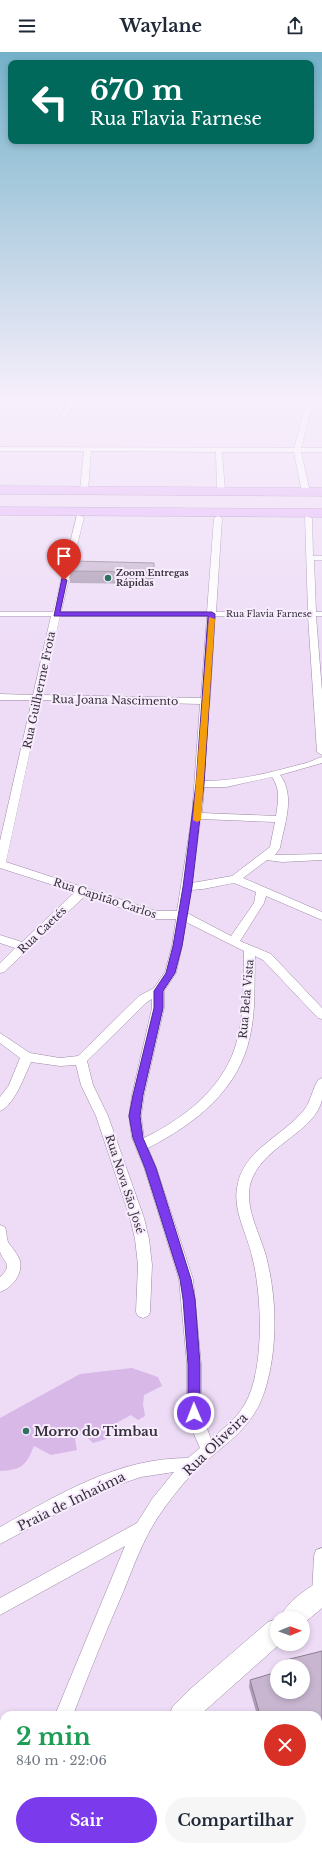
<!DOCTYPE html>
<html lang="pt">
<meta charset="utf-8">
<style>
:root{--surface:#fff;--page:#f6f6f7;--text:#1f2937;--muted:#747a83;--accent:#7c3aed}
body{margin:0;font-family:"Libre Baskerville",serif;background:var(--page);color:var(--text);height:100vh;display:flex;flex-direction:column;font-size:15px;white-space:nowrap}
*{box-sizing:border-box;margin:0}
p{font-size:13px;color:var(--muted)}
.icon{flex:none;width:22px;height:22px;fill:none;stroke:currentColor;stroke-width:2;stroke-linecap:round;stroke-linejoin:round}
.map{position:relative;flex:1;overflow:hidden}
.side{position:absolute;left:0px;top:1659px;width:322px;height:140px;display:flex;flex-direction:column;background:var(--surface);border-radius:12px 12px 0 0;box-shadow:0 2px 6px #0003}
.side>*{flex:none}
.guide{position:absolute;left:8px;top:8px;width:306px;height:84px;border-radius:8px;box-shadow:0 2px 6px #0003;background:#00695c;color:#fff;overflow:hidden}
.needle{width:26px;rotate:89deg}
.fabs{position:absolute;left:270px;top:1559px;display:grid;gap:8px}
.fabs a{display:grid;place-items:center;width:40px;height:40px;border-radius:50%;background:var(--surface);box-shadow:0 2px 6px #0003;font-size:20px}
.pin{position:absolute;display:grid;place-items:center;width:34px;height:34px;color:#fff;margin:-41px -17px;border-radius:50% 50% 50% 0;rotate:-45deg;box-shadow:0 0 4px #0007}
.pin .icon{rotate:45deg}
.me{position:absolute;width:44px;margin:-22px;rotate:359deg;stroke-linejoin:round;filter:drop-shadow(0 0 3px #0008)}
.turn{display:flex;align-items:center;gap:14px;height:84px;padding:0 16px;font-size:18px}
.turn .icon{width:52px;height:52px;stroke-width:2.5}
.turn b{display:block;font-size:28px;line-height:34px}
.round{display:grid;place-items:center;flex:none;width:42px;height:42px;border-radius:21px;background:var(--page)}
.headline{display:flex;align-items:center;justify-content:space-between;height:68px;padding:0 16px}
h1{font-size:24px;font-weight:700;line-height:30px;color:#1e9e55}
.cta{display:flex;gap:8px;margin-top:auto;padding:8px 16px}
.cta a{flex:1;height:46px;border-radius:24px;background:var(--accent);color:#fff;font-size:16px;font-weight:700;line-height:46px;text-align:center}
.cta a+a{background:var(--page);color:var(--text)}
header{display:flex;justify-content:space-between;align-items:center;height:52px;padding:0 16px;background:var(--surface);font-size:18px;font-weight:700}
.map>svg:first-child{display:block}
.built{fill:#e6cff1}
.green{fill:#d8b8e7}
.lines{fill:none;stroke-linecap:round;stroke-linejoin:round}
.street-casing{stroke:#9b8aa3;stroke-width:1}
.secondary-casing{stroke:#9b8aa3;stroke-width:1}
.highway-casing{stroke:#a788b6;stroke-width:1}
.street{fill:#fff;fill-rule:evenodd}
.secondary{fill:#fff;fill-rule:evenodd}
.highway{fill:#e4b8f9;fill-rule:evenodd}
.wall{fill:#ac9db4}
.shaded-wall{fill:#8c7f92}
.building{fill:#c8b6d1;stroke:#8c7f92}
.route{fill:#7c3aed;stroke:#51269a}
.slow{fill:#f59e0b}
.poi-dot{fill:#2e7161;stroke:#f7ecfd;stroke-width:1.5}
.labels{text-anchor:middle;stroke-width:4;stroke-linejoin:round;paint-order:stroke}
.far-poi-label{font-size:9px;font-weight:bold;fill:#362f39;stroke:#f7ecfd;text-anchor:start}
.far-street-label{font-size:9px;fill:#362f39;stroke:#f7ecfd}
.street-label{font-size:11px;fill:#362f39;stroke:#f7ecfd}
.near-poi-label{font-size:13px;font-weight:bold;fill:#362f39;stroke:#f7ecfd;text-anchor:start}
.near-street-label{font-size:13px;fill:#362f39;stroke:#f7ecfd}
</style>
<header><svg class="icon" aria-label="menu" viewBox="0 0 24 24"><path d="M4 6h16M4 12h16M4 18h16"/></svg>Waylane<svg class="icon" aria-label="share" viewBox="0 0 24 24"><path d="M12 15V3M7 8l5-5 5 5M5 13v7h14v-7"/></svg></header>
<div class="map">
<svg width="322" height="1799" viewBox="0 0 322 1799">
<rect width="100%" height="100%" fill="#eedcf7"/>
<!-- built -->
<path class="built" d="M322,1679V1799H184L183,1795H318V1680Z"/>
<!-- green -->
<path class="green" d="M132,1316L158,1325L162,1334L144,1343L143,1352L145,1364L138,1368L131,1363L111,1374L106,1387L93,1391L82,1381L75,1387L77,1398L51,1403L34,1394C26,1414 21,1418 0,1419V1366L80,1322Z"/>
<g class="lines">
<!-- street casing -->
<g class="street-casing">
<path id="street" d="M15,345H65L58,350Z
M71,345H77L65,367H61L60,366Z
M270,345H314L322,347V351L313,350L301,396H322V400H301L310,440L309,442L302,440L294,400H222L225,439L221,441L217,439L216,400L91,399L88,438L84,440L80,438L84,399H0V395L294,396L307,350Z
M77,463L84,465L61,560H207L214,466L218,464L222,466L216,560H308L305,464L312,466L313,504H322V508H314L316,560H322V564H316L322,639V703L317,700L308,564H215L210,647L211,649L209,651L204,729C238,729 269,721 302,712C309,711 315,707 322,705V711L280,723C296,744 284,773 280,796L275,803L322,802V808L282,810L267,808L243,826L322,860V868L266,844L264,851L240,889L271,902L322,956V967L318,966L263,908L255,904C254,931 256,958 250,984C239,1038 195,1072 148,1096L156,1115L193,1227L201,1312V1361L211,1387C223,1377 237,1366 245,1352C265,1317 262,1243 252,1204C247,1182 233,1159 237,1136C242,1098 282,1085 304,1058C311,1049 312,1038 318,1028L322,1026C322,1033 322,1042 322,1048C314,1082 260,1094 250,1133C245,1157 260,1182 266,1204C277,1246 278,1296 265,1338C252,1380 221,1393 192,1422C180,1435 168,1450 158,1465C143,1488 134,1513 124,1538C106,1579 89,1621 73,1663H55L125,1494L0,1563V1546L137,1471L152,1447L174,1420L141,1425L97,1440L0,1492V1475C60,1442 117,1406 188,1406L200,1396L190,1373L187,1361V1312L179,1227L144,1115L132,1086L129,1064L132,1043L152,956V947L147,950L87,1009L93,1033L108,1064L144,1166L149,1187L152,1213L150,1260L148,1264L143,1266L138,1264L136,1260L138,1213L135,1187L130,1166L96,1064L81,1033L76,1013L60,1014L31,1010C25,1023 14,1054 0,1059V1045L9,1033L20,1006L0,991V981L30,1001L60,1006L78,1004L139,944L154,936L165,920L172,894L176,867H155L85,844L4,920L0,921V911L15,896L0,891V883L22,890L75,840L0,816V789L32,648H0V642L33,643L51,564H0V560H53ZM60,564H207L201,646L42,643ZM41,648L200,652L192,764L177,859H156L6,810ZM272,725C281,738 278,749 276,764L202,761L204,735H226ZM201,767L275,770L270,795L232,824L192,831ZM234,831L256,840L254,851L231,884L187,861L191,838L203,837ZM186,870L244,899C243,928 245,957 238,985C227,1033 187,1065 144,1086L141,1064L144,1043L164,956V939L176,921L182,894Z
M0,1173L5,1175C7,1180 6,1185 8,1190C12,1196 18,1202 20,1209C23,1222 12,1236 0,1240V1225C13,1213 5,1212 0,1200C0,1193 0,1181 0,1173Z
M322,1496V1549L320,1550L314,1548L312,1542L314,1504L316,1498Z
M0,1728L4,1730V1751L0,1749Z
M39,1795H60L61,1799H40Z"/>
</g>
<!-- secondary casing -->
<g class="secondary-casing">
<path id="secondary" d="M322,1529V1556L303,1572V1566H280C286,1551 307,1535 322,1529Z
M277,1567V1592H280L200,1663H169L173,1654L188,1639L268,1570Z
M145,1795H171V1799H145Z"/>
</g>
<!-- highway casing -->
<g class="highway-casing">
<path id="highway" d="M0,434L322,436V444L0,442Z
M0,455L322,457V465L0,463Z
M0,1741L4,1742V1780L0,1779Z
M11,1795H48L50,1799H13Z"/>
</g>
<!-- street -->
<use href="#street" class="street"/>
<!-- secondary -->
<use href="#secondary" class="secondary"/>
<!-- highway -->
<use href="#highway" class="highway"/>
</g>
<!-- wall -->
<path class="wall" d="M154,511V532L70,531V519Z
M322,1599V1685L318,1686V1663H257L249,1635L250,1628L303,1614H285L286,1608Z"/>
<!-- shaded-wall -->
<path class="shaded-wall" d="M322,1678V1685L318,1686V1679Z"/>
<!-- building -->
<path class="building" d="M73,509L154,511V520L70,519Z
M322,1599V1678L318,1679V1663H260L250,1628L277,1620V1640H303V1614H287L286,1608Z"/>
<!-- sky -->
<linearGradient id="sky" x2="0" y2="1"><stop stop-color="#74b1c9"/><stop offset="0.58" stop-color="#f7effb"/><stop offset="1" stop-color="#f7effb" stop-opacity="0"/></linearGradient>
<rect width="322" height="597" fill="url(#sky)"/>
<!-- route -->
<path class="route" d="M62,526L67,528L60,560H212L215,562L204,732L192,835L182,894L175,921L163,939V956L143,1043L140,1064L143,1086L156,1116L191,1227L195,1247L200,1312V1361L198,1365L194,1367L190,1365L188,1361V1312L183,1247L180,1227L145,1116L133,1086L129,1064L133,1043L154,956V939L166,921L173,894L183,835L196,732L208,564H54Z"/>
<!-- slow -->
<path class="slow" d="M209,565L215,567L201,768L197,770L193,768Z"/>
<!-- markers -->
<g class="poi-dot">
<circle cx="108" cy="526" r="4"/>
<circle cx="26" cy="1379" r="4"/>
</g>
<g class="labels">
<!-- far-poi labels -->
<g class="far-poi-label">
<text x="116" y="524">Zoom Entregas<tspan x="116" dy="10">Rápidas</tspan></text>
</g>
<!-- far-street labels -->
<g class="far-street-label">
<text x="269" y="565">Rua Flavia Farnese</text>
</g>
<!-- street labels -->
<g class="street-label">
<text transform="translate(39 638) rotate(-78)" y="4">Rua Guilherme Frota</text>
<text transform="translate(115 648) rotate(1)" y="4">Rua Joana Nascimento</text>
<text transform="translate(105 846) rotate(18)" y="4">Rua Capitão Carlos</text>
<text transform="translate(42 878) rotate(-44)" y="4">Rua Caetés</text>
<text transform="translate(246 947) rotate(-85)" y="4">Rua Bela Vista</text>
<text transform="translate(125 1132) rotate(72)" y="4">Rua Nova São José</text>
</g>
<!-- near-poi labels -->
<g class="near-poi-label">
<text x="34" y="1384">Morro do Timbau</text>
</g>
<!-- near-street labels -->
<g class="near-street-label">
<text transform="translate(215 1392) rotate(-44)" y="5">Rua Oliveira</text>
<text transform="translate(71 1449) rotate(-26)" y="5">Praia de Inhaúma</text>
</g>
</g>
</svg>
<div class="fabs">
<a><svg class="needle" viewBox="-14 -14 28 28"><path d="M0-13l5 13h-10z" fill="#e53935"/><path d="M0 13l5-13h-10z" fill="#747a83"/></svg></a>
<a><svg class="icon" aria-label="sound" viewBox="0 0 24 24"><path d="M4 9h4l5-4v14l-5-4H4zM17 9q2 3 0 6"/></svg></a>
</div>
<div class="pin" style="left:64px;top:528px;background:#d93025"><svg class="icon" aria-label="arrive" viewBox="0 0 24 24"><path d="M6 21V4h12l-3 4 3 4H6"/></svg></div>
<svg class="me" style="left:194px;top:1361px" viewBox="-20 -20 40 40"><circle r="17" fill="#7c3aed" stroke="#fff" stroke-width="3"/><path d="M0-11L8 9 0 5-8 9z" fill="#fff"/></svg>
<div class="guide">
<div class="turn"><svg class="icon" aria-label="left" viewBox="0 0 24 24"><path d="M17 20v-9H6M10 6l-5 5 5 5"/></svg><div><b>670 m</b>Rua Flavia Farnese</div></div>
</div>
<section class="side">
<div class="headline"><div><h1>2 min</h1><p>840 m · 22:06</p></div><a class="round" style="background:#d93025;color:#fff"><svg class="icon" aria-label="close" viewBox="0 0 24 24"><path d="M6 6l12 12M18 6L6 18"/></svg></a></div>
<div class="cta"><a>Sair</a><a>Compartilhar</a></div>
</section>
</div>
